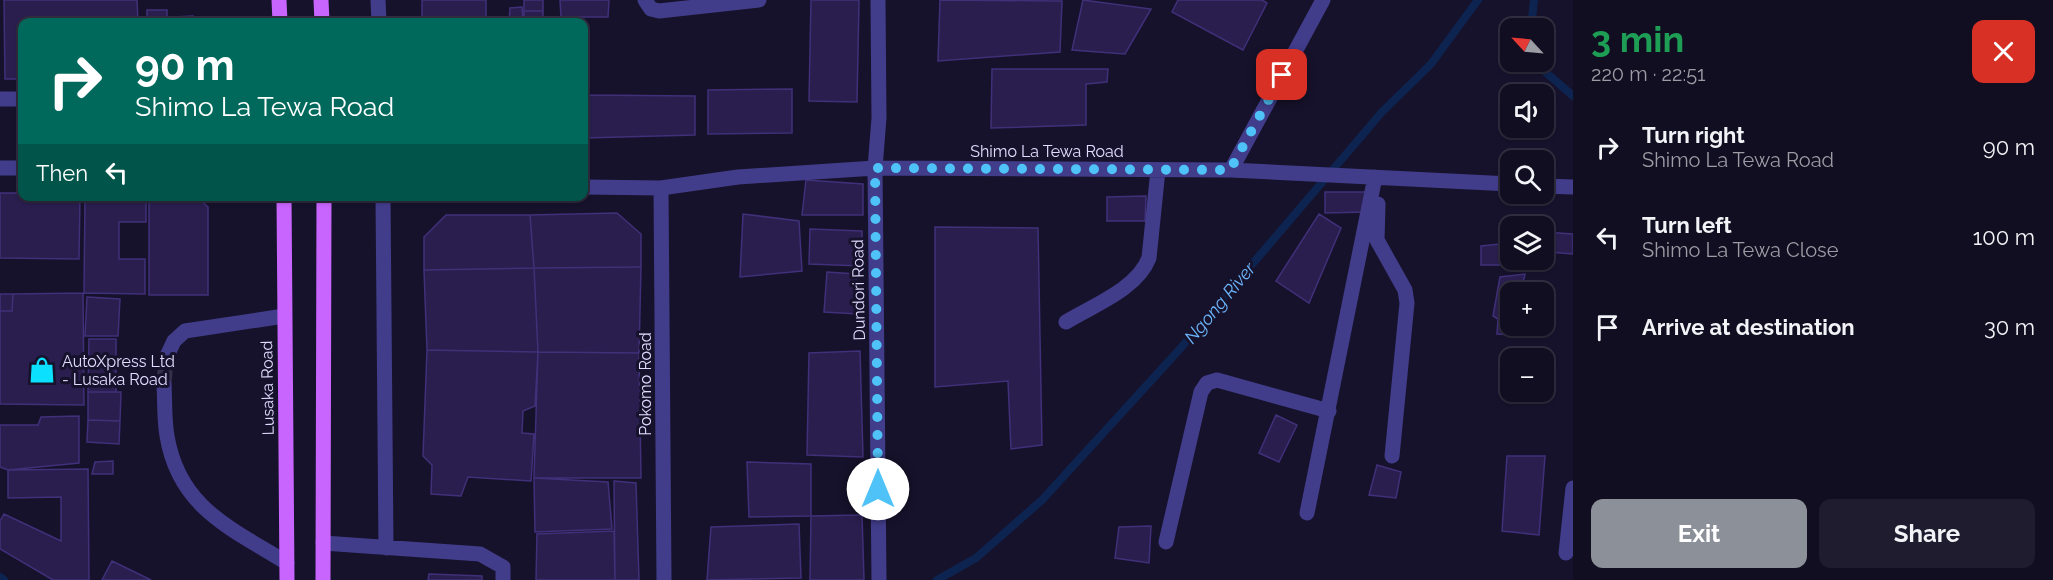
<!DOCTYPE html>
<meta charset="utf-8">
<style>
:root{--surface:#110e21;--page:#1e1c2e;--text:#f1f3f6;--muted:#9c9ca5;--line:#302e3f;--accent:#8c9099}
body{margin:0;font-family:Raleway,sans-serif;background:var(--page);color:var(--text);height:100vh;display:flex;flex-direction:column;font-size:22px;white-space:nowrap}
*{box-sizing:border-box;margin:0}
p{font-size:20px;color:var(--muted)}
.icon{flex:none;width:33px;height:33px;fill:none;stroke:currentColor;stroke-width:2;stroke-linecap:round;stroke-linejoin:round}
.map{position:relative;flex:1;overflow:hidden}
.sheet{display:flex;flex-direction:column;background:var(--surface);width:480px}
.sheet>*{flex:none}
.banner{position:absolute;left:18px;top:18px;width:570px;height:183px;border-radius:12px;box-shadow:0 2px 4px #0004,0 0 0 2px var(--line);background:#00695c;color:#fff;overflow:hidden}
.needle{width:39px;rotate:296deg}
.fabs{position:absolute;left:1500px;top:18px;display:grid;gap:12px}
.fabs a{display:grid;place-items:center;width:54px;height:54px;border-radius:12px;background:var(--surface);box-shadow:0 2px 4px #0004,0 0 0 2px var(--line);font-size:30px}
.pin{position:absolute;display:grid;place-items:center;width:51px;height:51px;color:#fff;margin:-26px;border-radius:12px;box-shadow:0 3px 9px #0006}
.me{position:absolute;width:66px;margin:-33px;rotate:0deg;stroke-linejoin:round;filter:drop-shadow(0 0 4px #0008)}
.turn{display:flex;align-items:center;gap:21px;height:126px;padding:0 18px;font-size:27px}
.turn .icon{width:78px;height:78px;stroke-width:2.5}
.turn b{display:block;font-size:42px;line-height:51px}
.then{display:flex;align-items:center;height:57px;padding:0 18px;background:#0003;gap:12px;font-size:22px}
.round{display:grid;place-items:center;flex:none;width:63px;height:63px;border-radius:12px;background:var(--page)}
.headline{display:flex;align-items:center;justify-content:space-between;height:102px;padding:0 18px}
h1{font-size:36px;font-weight:700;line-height:45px;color:#1e9e55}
.action{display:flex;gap:12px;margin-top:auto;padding:12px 18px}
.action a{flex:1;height:69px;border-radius:12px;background:var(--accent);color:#fff;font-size:24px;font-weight:700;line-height:69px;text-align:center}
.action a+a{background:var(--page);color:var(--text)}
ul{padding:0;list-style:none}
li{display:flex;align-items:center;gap:18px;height:90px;padding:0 18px}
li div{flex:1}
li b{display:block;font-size:22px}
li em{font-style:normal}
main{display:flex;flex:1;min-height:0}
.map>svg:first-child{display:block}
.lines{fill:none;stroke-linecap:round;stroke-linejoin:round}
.stream{stroke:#0e2450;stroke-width:8}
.building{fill:#291e4d;stroke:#403079;stroke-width:1.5}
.minor-tunnel{stroke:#35304c;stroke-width:15;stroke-dasharray:15 8;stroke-linecap:butt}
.minor{stroke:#423d8b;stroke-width:15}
.major{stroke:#c865fe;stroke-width:15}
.route{stroke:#4fc3f7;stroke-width:10;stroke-dasharray:0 18}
.labels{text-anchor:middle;stroke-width:6;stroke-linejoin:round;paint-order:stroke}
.street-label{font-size:16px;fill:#e2ddff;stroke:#17122c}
.poi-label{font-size:16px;fill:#e2ddff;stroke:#17122c;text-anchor:start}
.water-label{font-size:18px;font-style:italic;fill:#6cb7fe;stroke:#17122c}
</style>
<main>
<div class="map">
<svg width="1573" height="580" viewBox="0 0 1573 580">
<rect width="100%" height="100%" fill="#17122c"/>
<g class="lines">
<!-- stream -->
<path class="stream" d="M1531,28L1534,0
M1540,62L1542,69L1573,96
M0,577L4,580
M937,580L976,558L1042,500L1179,350L1382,112L1431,64L1478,0"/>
</g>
<!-- building -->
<path class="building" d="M4,0H137L138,22H22V79H5Z
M422,0H486V22H422Z
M524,0H543V11H524Z
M560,0H609L608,17H561Z
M811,0H859L857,102L809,101Z
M940,0L1062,1L1060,52L938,61Z
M1083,0L1151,9L1125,54L1072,50Z
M1178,0H1262L1267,3L1243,50L1172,12Z
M522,7L523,22H509L510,8Z
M147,10H167V22H147Z
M524,11H543V22H524Z
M193,16V22H175L174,17Z
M584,30H588L587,95H584Z
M992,69H1108L1107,82L1086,84V125L991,128Z
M792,89V133L708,134V90Z
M584,95L695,96V135L584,138Z
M806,180L863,184V215H802Z
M1325,192H1365V212L1325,213Z
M0,193H22V196H80L79,259L0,258Z
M85,196H146V222H119V259H145V294L84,293Z
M149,196H196L208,207V295H149Z
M1146,196L1145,221H1107V197Z
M617,213L641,234V267L534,268L530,215Z
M743,214L799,221L802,271L740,277Z
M1319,214L1341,228L1309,303L1276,281Z
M446,215H530L534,268L424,270V237Z
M935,227L1038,228L1042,445L1011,449L1008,381L935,387Z
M810,229L862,231V266L809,264Z
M1544,232L1573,234V254L1549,252L1547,256H1544Z
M1510,243V260H1523V265H1481V246Z
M641,267L639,353L538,352L534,268Z
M534,268L538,352L427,350L424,270Z
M827,272L856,274L858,314L824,312Z
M1525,274L1521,292H1510V326H1515L1513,335L1497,334L1498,319L1493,316L1500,277Z
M83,293L84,405L0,404V311H12L13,294Z
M0,294H13L12,311H0Z
M87,297L120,299L118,336H85Z
M89,339H116V392H88Z
M427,350L538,352L535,406L523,411L522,433L534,434L531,481L468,477L461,496L431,494L432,465L423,456Z
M860,351L863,457L807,455L809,353Z
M538,352L639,353L641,478H534Z
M88,392H121L120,421L88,420Z
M1276,415L1297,425L1279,462L1259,453Z
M79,416V463L8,470L0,467V425H38L41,417Z
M88,420L120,421L119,444L87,442Z
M1507,456H1545L1539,535L1502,531Z
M113,461V474H92L95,462Z
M747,462L811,464V516L749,517Z
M1377,465L1401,472L1396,498L1369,495Z
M88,469L89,580H53L0,549V521L4,514L61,541V497L8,498V470Z
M534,478L608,482L612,529L535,532Z
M614,481L636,483L639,580H615Z
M862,515L864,580H810L811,516Z
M799,524L801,578L707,580L711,527Z
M1151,526L1149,563L1115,558L1119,527Z
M614,531L615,580H536L537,534Z
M112,561L151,580H102Z
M429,574L482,576V580H428Z"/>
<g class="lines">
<!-- minor-tunnel -->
<path class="minor-tunnel" d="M164,385L166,358"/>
<!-- minor -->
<path class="minor" d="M378,0L379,22
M645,0L651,9L659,11L759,0
M878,0L879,118L875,168L879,580
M0,99H22
M0,168H22
M1231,170L1323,0
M1544,186L1573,187
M584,187L661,188L738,177L875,168L1231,170L1510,184
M661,188L664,580
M383,196L386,548
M1378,204L1377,240L1405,290L1407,303L1392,456
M1066,322C1094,305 1137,289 1149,258L1158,170
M166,358L174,341L185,331L284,316
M164,385C165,401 164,419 167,436C179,508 231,528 287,563
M1307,513L1375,177
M1166,542L1201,392L1207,383L1217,380L1329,411
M323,543L480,554L503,567V580
M1566,553L1573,488"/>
<!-- major -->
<path class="major" d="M279,0L280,22
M321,0L322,22
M284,196L287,580
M323,580L324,196"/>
</g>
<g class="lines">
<!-- route -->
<path class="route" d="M878,489L875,168L1230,170L1282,75"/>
</g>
<!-- icons -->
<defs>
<g id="shop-bare" transform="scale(2.07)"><path d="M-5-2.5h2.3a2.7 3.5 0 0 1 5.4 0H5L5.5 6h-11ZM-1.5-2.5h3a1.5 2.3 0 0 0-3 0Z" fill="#0be0fe" stroke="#17122c" stroke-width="2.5" paint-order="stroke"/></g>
</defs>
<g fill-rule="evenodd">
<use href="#shop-bare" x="42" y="370"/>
</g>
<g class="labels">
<!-- street labels -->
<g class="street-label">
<text x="1047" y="157">Shimo La Tewa Road</text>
<text transform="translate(858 290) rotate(-91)" y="6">Dundori Road</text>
<text transform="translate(645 384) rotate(-90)" y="6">Pokomo Road</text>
<text transform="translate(267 388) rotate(-91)" y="6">Lusaka Road</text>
</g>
<!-- poi labels -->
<g class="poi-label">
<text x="62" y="367">AutoXpress Ltd<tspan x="62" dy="18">- Lusaka Road</tspan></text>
</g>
<!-- water labels -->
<g class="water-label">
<text transform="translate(1220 303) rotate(-50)" y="6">Ngong River</text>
</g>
</g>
</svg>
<div class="fabs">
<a><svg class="needle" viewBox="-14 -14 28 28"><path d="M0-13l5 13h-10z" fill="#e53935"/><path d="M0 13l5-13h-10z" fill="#9c9ca5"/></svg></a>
<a><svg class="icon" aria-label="sound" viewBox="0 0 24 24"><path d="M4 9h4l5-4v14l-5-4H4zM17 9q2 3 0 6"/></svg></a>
<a><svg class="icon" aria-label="search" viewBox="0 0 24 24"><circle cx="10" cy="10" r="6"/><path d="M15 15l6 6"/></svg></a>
<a><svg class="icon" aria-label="layers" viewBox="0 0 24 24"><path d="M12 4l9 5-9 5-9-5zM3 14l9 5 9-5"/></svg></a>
<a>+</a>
<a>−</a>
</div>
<div class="pin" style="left:1282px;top:75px;background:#d93025"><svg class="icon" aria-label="arrive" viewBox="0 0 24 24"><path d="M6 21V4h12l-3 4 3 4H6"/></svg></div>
<svg class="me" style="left:878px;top:489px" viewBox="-20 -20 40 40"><circle r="19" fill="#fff"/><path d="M0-13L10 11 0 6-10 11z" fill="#4fc3f7"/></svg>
<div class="banner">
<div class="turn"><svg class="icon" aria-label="right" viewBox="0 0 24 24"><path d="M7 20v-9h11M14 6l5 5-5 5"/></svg><div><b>90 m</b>Shimo La Tewa Road</div></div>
<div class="then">Then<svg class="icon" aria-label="left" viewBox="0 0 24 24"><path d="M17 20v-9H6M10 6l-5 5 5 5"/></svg></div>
</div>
</div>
<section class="sheet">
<div class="headline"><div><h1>3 min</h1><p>220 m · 22:51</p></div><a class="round" style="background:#d93025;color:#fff"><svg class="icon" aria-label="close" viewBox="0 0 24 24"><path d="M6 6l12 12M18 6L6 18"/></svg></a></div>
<ul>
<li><svg class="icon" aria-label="right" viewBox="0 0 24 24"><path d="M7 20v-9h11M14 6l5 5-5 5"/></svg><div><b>Turn right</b><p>Shimo La Tewa Road</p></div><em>90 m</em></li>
<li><svg class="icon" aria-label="left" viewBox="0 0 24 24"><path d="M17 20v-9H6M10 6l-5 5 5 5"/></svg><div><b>Turn left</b><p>Shimo La Tewa Close</p></div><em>100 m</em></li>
<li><svg class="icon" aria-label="arrive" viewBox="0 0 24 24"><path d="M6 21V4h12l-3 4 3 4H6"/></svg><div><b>Arrive at destination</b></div><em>30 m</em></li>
</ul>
<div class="action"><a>Exit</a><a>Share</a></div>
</section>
</main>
